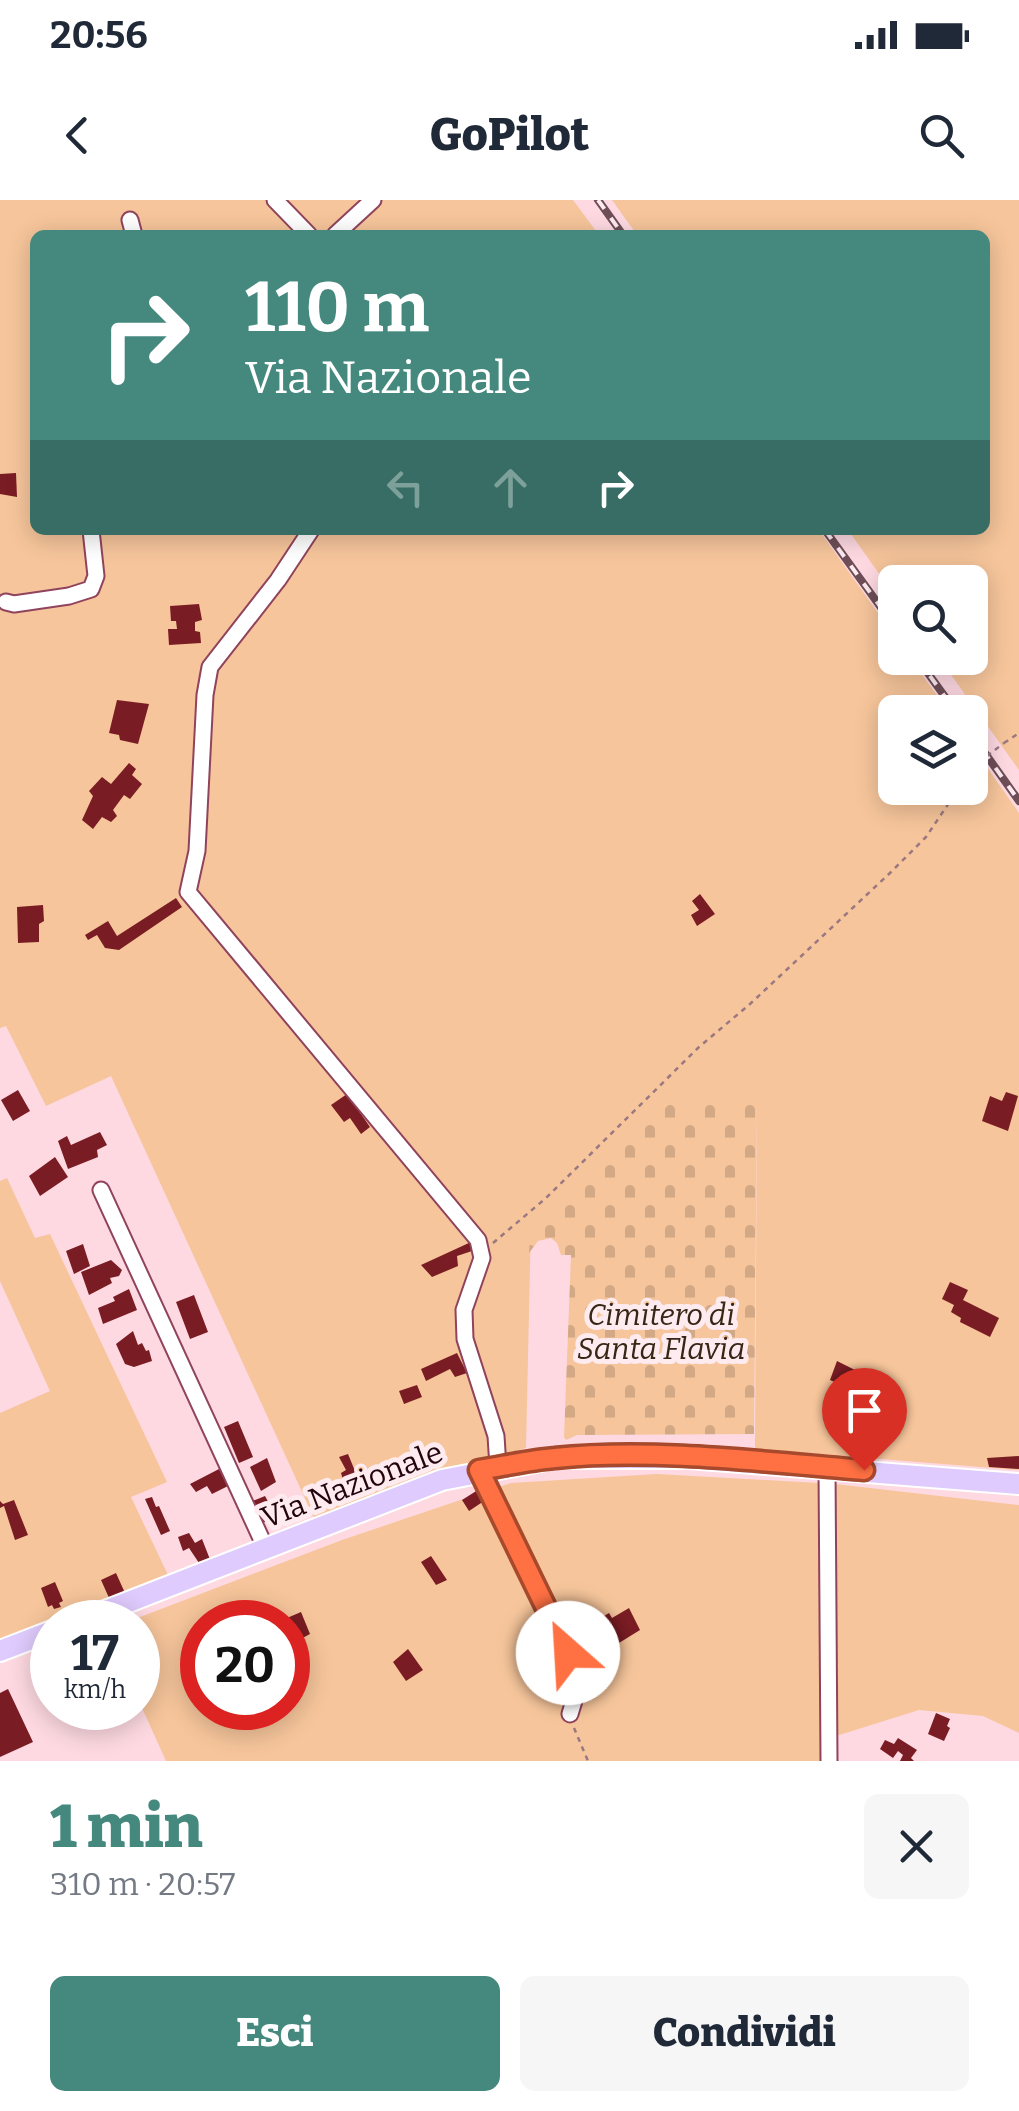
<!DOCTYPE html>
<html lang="it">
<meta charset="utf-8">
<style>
:root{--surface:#fff;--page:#f6f6f7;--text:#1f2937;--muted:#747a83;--accent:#45897e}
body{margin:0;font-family:Bitter,serif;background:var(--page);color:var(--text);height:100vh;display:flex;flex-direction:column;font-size:38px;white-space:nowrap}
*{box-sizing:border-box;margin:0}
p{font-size:32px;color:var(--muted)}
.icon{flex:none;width:55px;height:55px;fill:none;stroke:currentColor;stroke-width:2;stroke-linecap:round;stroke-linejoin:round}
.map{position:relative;height:1561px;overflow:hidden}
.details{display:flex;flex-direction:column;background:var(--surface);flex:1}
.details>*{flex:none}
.guide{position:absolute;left:30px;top:30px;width:960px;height:305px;border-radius:15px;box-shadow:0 5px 25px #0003;background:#45897e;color:#fff;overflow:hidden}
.tools{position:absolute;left:878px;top:365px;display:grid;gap:20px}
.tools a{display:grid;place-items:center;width:110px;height:110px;border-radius:15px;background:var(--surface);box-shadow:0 5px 25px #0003;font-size:50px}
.speed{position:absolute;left:30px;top:1400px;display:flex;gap:20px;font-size:50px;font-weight:700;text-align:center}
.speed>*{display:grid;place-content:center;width:130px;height:130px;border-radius:50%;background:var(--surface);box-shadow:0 5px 25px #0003;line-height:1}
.speed small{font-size:25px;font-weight:400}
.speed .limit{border:15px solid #d22;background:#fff;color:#111}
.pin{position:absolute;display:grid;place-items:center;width:85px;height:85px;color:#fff;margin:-102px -42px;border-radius:50% 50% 50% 0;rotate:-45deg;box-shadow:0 0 10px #0007}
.pin .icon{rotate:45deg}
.me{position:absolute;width:110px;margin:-55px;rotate:334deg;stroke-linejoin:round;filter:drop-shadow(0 0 8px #0008)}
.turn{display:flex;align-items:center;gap:35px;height:210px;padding:0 50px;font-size:45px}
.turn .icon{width:130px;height:130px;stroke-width:2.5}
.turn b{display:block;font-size:70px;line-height:85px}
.lanes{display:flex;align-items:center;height:95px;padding:0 50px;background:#0003;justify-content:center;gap:50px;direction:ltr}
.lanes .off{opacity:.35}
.round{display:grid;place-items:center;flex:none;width:105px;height:105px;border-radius:15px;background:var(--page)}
.summary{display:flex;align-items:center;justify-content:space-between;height:170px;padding:0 50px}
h1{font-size:60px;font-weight:800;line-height:75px;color:var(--accent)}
.primary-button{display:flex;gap:20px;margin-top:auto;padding:20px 50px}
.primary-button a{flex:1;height:115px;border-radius:15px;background:var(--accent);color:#fff;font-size:40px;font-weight:800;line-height:115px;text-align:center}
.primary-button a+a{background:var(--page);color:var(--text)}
.status{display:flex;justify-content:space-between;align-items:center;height:70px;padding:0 50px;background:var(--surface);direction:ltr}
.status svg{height:28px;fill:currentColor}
header{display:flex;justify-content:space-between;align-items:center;height:130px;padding:0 50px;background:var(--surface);font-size:45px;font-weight:800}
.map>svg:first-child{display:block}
.grass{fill:#f6c59b;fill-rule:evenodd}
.cemetery{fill:url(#cemetery-stones)}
.building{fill:#7a1c23}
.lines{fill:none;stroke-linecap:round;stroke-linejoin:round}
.minor-casing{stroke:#90435c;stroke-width:19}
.major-casing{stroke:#fff;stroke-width:24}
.path{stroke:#9a7881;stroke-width:2.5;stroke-dasharray:5 5;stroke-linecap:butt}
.minor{stroke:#fff;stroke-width:15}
.major{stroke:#dfcbfd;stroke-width:20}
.rail-casing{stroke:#6e4e57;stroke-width:8}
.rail{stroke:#feebf0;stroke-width:4;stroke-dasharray:11;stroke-linecap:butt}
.path-bridge{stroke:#9a7881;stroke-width:2.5;stroke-dasharray:5 5;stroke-linecap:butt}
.route-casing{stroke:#a6492c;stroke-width:25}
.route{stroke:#ff7043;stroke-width:18}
.labels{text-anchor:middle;stroke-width:10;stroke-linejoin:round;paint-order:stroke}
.park-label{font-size:30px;font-style:italic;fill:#372515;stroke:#feebf0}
.street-label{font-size:30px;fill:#22040e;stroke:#feebf0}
</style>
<div class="status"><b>20:56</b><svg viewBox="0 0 49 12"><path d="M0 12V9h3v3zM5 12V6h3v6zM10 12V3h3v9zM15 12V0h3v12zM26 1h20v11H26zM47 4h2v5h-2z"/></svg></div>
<header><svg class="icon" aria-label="back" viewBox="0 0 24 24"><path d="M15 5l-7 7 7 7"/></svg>GoPilot<svg class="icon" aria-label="search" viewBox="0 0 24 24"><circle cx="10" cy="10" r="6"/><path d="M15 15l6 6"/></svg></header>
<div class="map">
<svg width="1019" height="1561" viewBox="0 0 1019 1561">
<defs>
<pattern id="cemetery-stones" width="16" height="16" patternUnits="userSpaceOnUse" patternTransform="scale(2.5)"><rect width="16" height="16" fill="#f6c59b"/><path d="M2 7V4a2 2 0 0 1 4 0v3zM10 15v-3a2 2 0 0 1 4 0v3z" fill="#d3a884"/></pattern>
</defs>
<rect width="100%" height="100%" fill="#fed9e2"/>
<!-- grass -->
<path class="grass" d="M0,0H573L599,35H35V330H819L895,437V458H910L949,512H895V588H970V543L1019,613V1270L755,1249L757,905L531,1021L526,1248L399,1284L314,1318L111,876L46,906L6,826L0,828Z
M612,0H1019V570L939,458H970V382H895V396L848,330H985V35H637Z
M7,978L35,1038L50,1034L167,1282L131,1297L168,1375L0,1440V1213L50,1191L0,1081V981Z
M657,1274L819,1283L824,1561H166L138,1499V1422H127L342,1340L511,1283ZM202,1422H288V1508H202Z
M835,1284L1019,1305V1533L983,1516L919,1510L836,1536Z"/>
<!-- cemetery -->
<path class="cemetery" d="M672,902L757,904L754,1234L577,1235L566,1240L564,1237L571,1055H561L557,1043L551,1038L538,1041L529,1053L531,1021Z"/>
<!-- building -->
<path class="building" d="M16,273L17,297L0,294V274Z
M199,404L202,420L195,422V431L200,432L201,443L169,445L168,429H177L176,421H171L170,406Z
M117,500L149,504L138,544L120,540L119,535L109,533Z
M129,563L136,569L132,575L142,584L130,599L124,595L113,610L117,616L111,622L102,617L93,629L82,620L93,596L89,591L102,577L111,584Z
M700,694L715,714L697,726L691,715L699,710L692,701Z
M176,698L182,707L119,750L105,748L97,735L88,740L85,735L108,721L117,736Z
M43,705L44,721L39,724V742L18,743L17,707Z
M18,890L30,911L13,921L1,900Z
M1006,892L1018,896L1008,931L982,921L990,896L1002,901Z
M347,894L370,927L361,934L350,918L344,922L331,905Z
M100,932L107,945L97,950L98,957L68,969L58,941L67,936L71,945Z
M55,957L68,977L40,996L29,976Z
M471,1042L472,1051L457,1056L458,1066L432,1077L421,1065Z
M83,1044L90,1066L74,1074L66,1051Z
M111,1060L122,1070L119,1076L110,1078L112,1083L89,1095L81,1072Z
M950,1082L968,1090L963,1100L999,1118L990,1137L960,1122L961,1118L951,1112L954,1105L942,1099Z
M129,1089L137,1110L103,1124L98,1108L115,1101L113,1097Z
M194,1095L208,1132L190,1139L176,1102Z
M133,1131L138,1145L142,1143L146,1151L149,1150L152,1161L134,1167L125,1164L116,1144Z
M457,1153L467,1173L455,1177L450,1169L426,1181L421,1169Z
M837,1161L855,1170L846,1187L830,1180Z
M417,1185L422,1197L404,1204L399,1191Z
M238,1221L253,1257L239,1263L224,1227Z
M348,1254L364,1293L349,1300L341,1273L346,1270L339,1257Z
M1019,1256V1269L989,1267L987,1258Z
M267,1258L276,1282L261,1291L250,1267Z
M219,1269L228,1286L212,1294L207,1286L196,1292L190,1284Z
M481,1288L487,1299L469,1311L462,1300Z
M265,1296L277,1318L259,1324L250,1302Z
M152,1297L156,1307L159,1306L170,1331L161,1335L145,1299Z
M14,1300L28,1335L15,1340L4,1306L0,1308V1301L3,1304Z
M189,1333L195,1343L202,1339L211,1362L201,1366L189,1348L183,1351L178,1337Z
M431,1356L447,1380L436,1385L421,1362Z
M116,1373L125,1393L110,1400L101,1380Z
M55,1382L63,1401L59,1403L61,1407L54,1409L52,1405L48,1407L41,1388Z
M629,1408L640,1430L619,1443L604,1416L609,1413L612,1418Z
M301,1412L310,1434L297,1441L287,1418Z
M408,1449L423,1470L406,1481L393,1462Z
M8,1489L33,1542L0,1557V1493Z
M936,1513L950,1519L947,1526L950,1528L944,1541L928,1534Z
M898,1538L917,1550L911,1558L914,1561H900L903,1555L898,1551L893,1558L880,1549L885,1540L894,1544Z"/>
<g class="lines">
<!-- minor casing -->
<g class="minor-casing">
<path id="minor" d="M275,0L309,35
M130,20L134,35
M335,35L373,0
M311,330L278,380L210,467L205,495L197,651L188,692L478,1040L482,1058L464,1110L465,1139L496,1236L498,1267
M6,402L14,404L69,396L91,389L96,376L91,330
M101,990L266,1349
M827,1267L829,1561
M479,1270L569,1453L579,1484L570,1514"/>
</g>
<!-- major casing -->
<g class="major-casing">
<path id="major" d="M77,1422L442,1280L556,1258H689L1019,1284
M0,1451L52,1431"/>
</g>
<!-- path -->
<path class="path" d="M1004,543L1019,533
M970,572L979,562
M493,1043L546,998L699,847L750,804L891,672L926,637L959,588
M534,1452L560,1493
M574,1528L588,1561"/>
<!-- minor -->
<use href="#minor" class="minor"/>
<!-- major -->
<use href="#major" class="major"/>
<!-- rail casing -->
<g class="rail-casing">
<path id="rail" d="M598,0L623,35
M825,330L895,427
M917,458L956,512
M970,532L1019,601"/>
</g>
<!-- rail -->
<use href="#rail" class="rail"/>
<!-- path-bridge -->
<path class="path-bridge" d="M979,562L1004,543"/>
</g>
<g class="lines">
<!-- route casing -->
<g class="route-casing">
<path id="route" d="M568,1453L479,1270C504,1266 530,1260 555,1258C652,1248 766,1262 864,1270"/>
</g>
<!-- route -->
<use href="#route" class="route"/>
</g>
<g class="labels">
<!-- park labels -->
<g class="park-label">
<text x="661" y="1125">Cimitero di<tspan x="661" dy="34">Santa Flavia</tspan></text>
</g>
<!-- street labels -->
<g class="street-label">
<text transform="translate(352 1285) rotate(-21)" y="10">Via Nazionale</text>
</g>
</g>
</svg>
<div class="tools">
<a><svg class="icon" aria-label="search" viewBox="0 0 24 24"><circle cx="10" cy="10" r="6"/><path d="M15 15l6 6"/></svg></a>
<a><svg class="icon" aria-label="layers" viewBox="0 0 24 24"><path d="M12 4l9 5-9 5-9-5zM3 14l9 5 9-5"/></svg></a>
</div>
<div class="speed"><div>17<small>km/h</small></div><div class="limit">20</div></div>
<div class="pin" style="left:864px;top:1270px;background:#d93025"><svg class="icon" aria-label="arrive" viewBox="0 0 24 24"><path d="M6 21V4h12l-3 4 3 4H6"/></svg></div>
<svg class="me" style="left:568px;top:1453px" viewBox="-20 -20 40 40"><circle r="19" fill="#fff"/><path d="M0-13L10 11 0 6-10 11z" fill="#ff7043"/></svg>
<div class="guide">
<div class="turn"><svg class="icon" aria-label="right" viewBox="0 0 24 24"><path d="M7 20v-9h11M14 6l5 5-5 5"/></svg><div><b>110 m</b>Via Nazionale</div></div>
<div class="lanes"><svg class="icon off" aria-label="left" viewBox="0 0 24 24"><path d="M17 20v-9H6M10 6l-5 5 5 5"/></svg><svg class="icon off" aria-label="ahead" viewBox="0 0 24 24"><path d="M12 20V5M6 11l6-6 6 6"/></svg><svg class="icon" aria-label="right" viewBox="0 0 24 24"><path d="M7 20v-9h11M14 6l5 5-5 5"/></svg></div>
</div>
</div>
<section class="details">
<div class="summary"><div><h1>1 min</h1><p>310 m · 20:57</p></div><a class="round"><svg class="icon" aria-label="close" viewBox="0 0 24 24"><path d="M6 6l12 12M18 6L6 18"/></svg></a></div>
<div class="primary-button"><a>Esci</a><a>Condividi</a></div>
</section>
